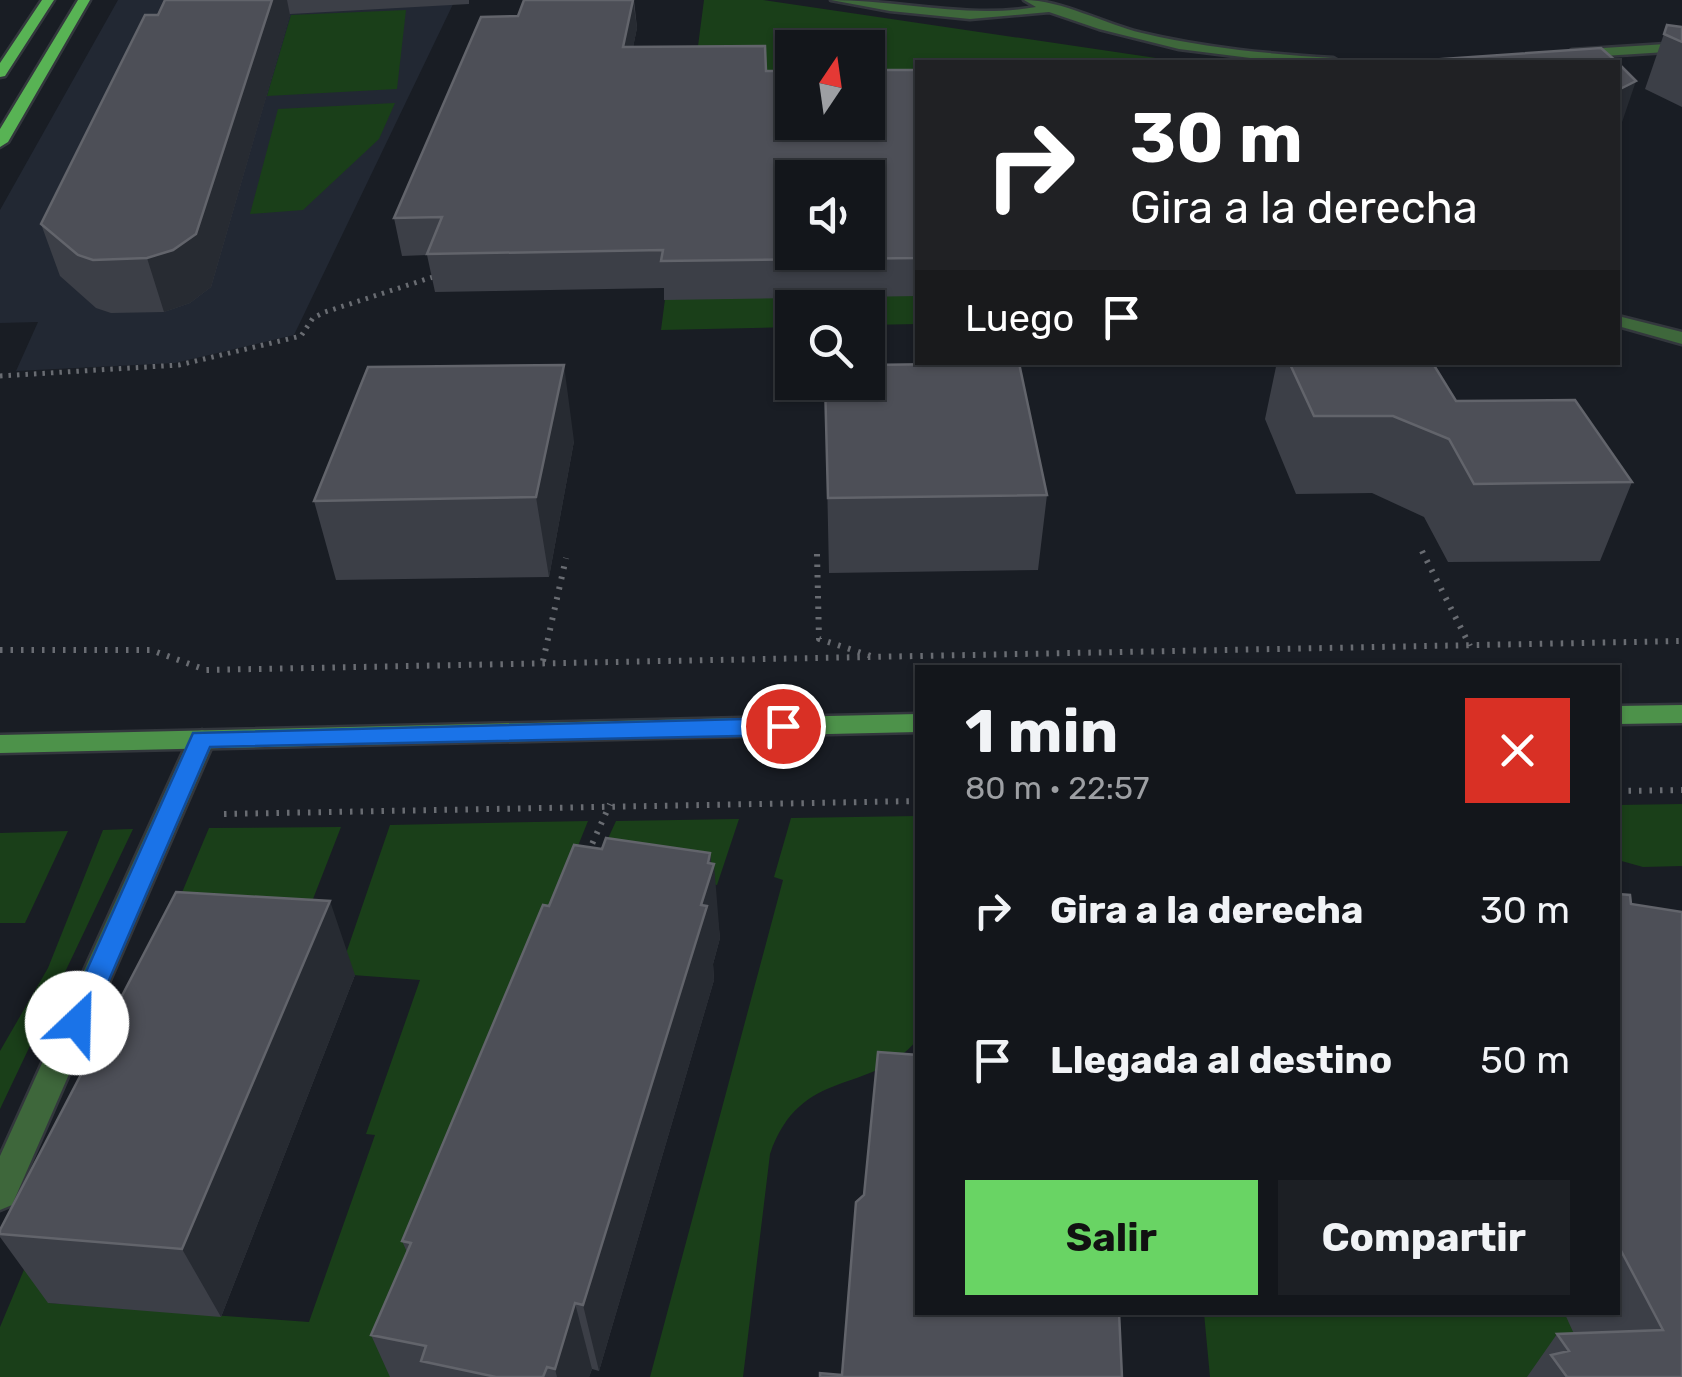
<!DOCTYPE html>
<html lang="es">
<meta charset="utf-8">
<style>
:root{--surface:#13161b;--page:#1c1f24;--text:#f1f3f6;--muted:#9d9fa3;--line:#32353a;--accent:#69d464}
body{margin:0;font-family:Rubik,sans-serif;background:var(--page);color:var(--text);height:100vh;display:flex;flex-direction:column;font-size:38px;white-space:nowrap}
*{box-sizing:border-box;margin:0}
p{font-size:32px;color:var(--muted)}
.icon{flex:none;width:55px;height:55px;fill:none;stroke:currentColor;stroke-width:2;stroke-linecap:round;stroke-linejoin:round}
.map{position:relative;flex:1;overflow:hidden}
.drawer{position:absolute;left:915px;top:665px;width:705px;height:650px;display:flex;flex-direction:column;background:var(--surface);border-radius:0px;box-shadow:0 2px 8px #0004,0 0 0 2px var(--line)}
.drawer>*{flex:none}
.top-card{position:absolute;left:915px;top:60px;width:705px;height:305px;border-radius:0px;box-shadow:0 2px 8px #0004,0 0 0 2px var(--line);background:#202124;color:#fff;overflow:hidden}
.needle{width:65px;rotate:13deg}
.tools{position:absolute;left:775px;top:30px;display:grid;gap:20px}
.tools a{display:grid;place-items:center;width:110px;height:110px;border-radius:0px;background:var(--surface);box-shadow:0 2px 8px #0004,0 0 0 2px var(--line);font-size:50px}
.pin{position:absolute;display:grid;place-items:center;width:85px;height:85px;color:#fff;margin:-42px;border:5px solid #fff;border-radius:50%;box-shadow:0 2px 10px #0007}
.me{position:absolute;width:110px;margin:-55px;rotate:24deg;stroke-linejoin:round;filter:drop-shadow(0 0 8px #0008)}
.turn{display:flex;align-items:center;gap:35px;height:210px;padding:0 50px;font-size:45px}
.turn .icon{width:130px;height:130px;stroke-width:2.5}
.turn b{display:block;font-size:70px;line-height:85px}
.then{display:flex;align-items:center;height:95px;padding:0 50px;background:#0003;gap:20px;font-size:38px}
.round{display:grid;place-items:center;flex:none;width:105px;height:105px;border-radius:0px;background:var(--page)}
.headline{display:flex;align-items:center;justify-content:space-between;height:170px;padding:0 50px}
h1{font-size:60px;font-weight:700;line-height:75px}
.action{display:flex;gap:20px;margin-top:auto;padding:20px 50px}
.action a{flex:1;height:115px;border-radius:0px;background:var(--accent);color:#111;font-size:40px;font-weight:700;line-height:115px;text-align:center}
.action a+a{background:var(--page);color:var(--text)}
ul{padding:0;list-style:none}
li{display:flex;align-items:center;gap:30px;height:150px;padding:0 50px}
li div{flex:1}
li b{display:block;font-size:38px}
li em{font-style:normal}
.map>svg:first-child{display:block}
.built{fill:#222833}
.green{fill:#1a3f19;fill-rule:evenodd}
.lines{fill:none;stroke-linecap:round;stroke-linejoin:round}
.street-casing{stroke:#33373d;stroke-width:5}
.secondary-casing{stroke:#33373d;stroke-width:5}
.primary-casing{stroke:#33373d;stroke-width:5}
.path-far1{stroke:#696c72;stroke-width:5;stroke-dasharray:2.5 6;stroke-linecap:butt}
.path{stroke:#696c72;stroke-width:6;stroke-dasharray:2.5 8;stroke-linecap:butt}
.street{fill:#3e673b;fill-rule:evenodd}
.secondary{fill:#4d924a;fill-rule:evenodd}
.primary{fill:#58b354;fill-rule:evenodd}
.wall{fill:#3c3f47}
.shaded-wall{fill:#272b32}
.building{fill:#4d4f57;stroke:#62646b;stroke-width:2.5;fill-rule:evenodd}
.route{fill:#1a73e8;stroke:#114b97;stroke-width:2.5}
</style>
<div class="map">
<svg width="1682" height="1377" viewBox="0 0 1682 1377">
<rect width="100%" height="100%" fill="#191d24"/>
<!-- built -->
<path class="built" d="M118,0H455L294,335L175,363L16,371L38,322L0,323V210Z"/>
<!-- green -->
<path class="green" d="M704,0H763L1183,62H918L917,324L868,325V308H792V327L661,330ZM792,48H868V122H792ZM792,178H868V252H792Z
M406,10L397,89L267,96L291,15Z
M395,103L379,139L303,210L250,214L278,109Z
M1682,804V866L1643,867L1618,860V805Z
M917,816V1040C869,1097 801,1065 770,1154L743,1377H650L783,880L774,877L791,818Z
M739,819L717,885L595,867L616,821Z
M588,821L557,898L410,1377H0V1327L209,828L341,827L285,971L49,1303L309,1322L375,1135L366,1134L420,980L339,974L390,825Z
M133,829L0,1109V1051L48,968L103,830Z
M68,831L25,923H0V833Z
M1204,1313H1564L1613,1377H1210Z"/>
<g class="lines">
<!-- street casing -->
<g class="street-casing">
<path id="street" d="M831,0C900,0 967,19 1036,7L1024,0C1062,0 1104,24 1142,33C1205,48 1269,54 1333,58L1340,62H1281L1179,49L1099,29L1049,12L970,19L890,11Z
M1682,43V51L1572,58L1565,54L1572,50Z
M1618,316L1682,332V344L1618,326Z
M202,730L211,733L215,739L12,1205L0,1210V1156L189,739L193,733Z"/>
</g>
<!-- secondary casing -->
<g class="secondary-casing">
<path id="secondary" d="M1682,705V723L1618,724V706Z
M918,714V732L0,753V735Z"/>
</g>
<!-- primary casing -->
<g class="primary-casing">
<path id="primary" d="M42,0H54L5,76L0,77V63Z
M78,0H90L8,142L0,147V129Z"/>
</g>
<!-- path-far1 -->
<path class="path-far1" d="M0,376L179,365L301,336L313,318L325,312L436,276"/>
<!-- path -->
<path class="path" d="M1422,551L1470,646
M817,554L819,639L871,656
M0,650H151L206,670L1682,641
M543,661L566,558
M1618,791L1682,790
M224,814L918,801
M588,853L610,804"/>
<!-- street -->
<use href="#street" class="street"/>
<!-- secondary -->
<use href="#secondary" class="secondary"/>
<!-- primary -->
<use href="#primary" class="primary"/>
</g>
<!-- wall -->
<path class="wall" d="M165,0H469V4L290,14L211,287L190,303L164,312L111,313L96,308L60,276L41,224Z
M524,0H634L637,28L633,47L766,71L918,70V296L664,300V288L435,292L427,255L402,256L394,218L518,16Z
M1667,25L1682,27V107L1645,89Z
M1277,362H1432L1456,401L1632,482L1600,561L1448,562L1424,517L1372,493L1296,494L1265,419Z
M825,382L1047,495L1038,570L829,573Z
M574,441L549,577L336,580L314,501Z
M602,849L710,853L720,938L713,964L714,980L599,1371L592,1369L589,1377H390L371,1335L407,1252L402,1241Z
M1618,894L1682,1377H1527L1557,1334H1574L1564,1312H1618Z
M355,975L221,1317L48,1303L0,1237V1230Z"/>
<!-- shaded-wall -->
<path class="shaded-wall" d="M272,0H287L290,15L211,287L190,303L164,312L147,258Z
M633,0L637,28L626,81L623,47Z
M1636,81L1618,134V90Z
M564,365L574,441L549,577L536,497Z
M710,853L712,870L714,864L720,938L713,964L714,980L599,1371L583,1305L701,905Z
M330,901L355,975L221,1317L182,1249Z
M575,1303L592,1369L589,1377H557L555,1369Z"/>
<!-- building -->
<path class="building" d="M165,0H272L196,234L173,250L147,258L93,260L78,255L41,224L145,15H158Z
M524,0H633L623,47L765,46L766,71H792V122H868V70H918V258L661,261L663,250L427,254L442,217L394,218L481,17L518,16ZM792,178H868V252H792Z
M1667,25L1682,27V42L1664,34Z
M1601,48L1617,62H1399Z
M1618,63L1636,81L1618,90Z
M1289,362H1432L1456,401L1575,400L1632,482L1474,484L1449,439L1393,416H1314Z
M1019,363L1047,495L828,498L825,382H868V365Z
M564,365L536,497L314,501L368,367Z
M606,838L710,853L708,863L714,864L701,905L707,906L583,1305L575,1303L555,1369L547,1367L543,1377H496L421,1361L426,1346L371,1335L411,1243L402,1241L543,905L549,906L574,845L602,849Z
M176,892L330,901L182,1249L0,1234V1230Z
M1618,894L1630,895L1631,904L1682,912V1377H1567L1551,1355L1569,1351L1557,1334L1663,1330L1618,1245Z
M878,1052L918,1055V1312H1119L1122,1377H820V1373L842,1375L856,1202L864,1195Z"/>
<!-- route -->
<path class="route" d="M783,718L795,726L783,735L210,747L87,1031L77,1035L67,1031L63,1023L193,733Z"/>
</svg>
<div class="tools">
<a><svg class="needle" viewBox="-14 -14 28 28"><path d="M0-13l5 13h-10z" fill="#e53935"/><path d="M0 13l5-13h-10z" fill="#9d9fa3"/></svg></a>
<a><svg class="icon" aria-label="sound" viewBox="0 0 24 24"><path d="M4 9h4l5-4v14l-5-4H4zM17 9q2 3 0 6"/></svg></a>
<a><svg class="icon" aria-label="search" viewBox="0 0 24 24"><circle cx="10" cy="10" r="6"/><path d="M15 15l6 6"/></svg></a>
</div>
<div class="pin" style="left:783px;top:726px;background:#d93025"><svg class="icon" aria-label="arrive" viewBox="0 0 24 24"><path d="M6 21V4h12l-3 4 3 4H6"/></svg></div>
<svg class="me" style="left:77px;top:1023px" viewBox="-20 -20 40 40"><circle r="19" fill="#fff"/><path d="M0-13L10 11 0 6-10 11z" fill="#1a73e8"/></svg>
<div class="top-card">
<div class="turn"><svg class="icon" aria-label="right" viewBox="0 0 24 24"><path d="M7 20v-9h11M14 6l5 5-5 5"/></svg><div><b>30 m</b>Gira a la derecha</div></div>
<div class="then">Luego<svg class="icon" aria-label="arrive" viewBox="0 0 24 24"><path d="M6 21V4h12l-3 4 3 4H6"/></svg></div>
</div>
<section class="drawer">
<div class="headline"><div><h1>1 min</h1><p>80 m · 22:57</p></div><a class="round" style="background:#d93025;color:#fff"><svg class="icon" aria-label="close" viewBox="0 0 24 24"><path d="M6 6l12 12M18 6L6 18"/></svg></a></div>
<ul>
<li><svg class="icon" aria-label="right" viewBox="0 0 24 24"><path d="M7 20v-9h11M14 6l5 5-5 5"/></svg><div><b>Gira a la derecha</b></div><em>30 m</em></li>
<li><svg class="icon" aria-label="arrive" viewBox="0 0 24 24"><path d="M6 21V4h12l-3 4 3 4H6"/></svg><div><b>Llegada al destino</b></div><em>50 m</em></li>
</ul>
<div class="action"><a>Salir</a><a>Compartir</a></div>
</section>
</div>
